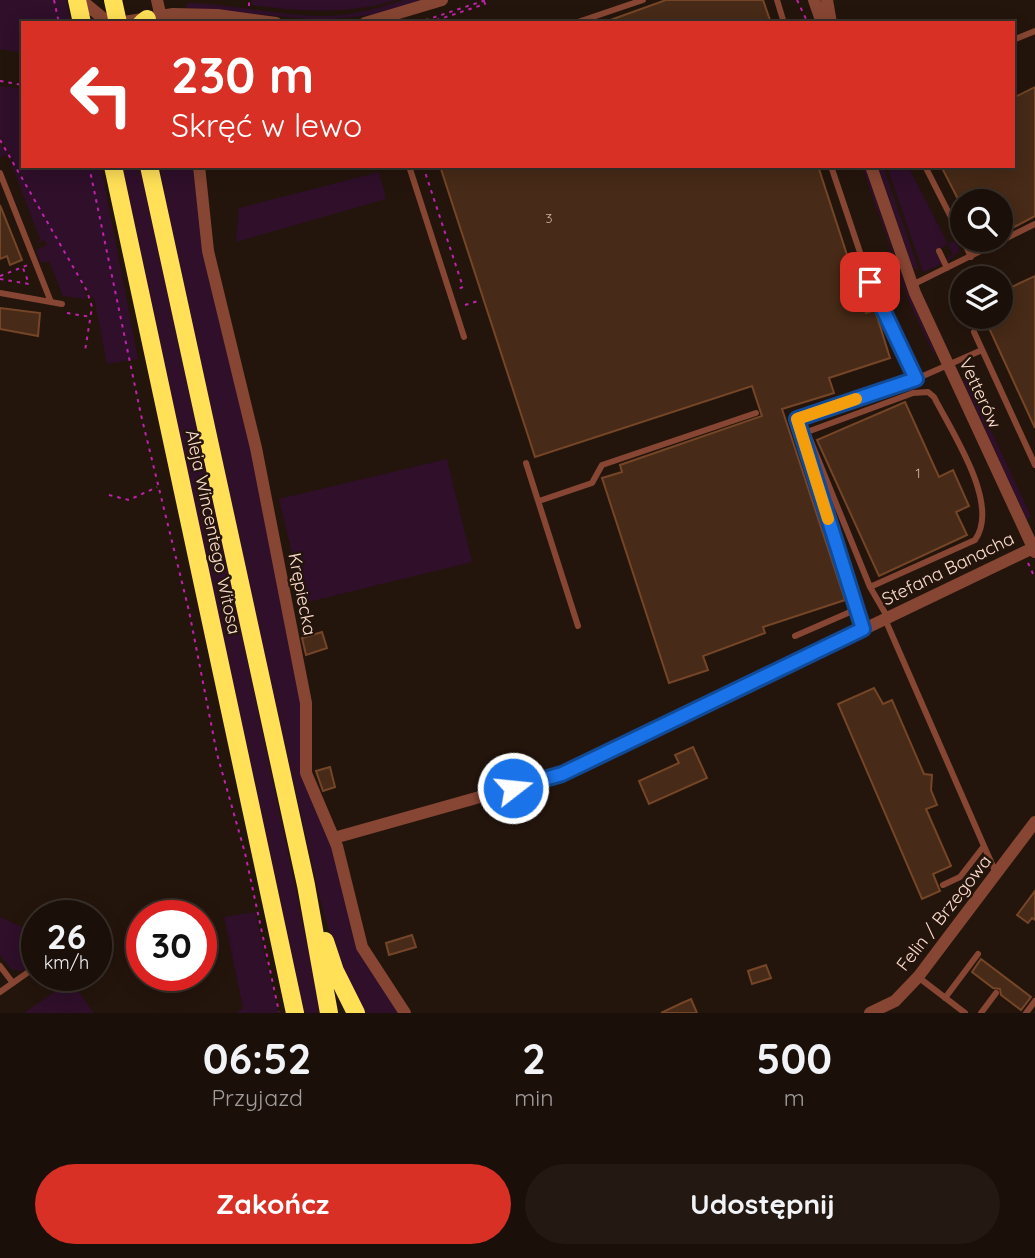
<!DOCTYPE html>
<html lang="pl">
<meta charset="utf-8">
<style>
:root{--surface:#1b1009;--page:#241912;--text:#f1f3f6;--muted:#a09d9c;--line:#39302a;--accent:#d93025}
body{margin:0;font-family:Quicksand,sans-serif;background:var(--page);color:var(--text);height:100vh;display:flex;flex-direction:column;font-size:26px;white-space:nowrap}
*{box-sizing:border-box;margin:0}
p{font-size:23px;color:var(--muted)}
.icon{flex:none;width:38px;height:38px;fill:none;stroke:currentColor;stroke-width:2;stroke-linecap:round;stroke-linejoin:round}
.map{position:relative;height:1013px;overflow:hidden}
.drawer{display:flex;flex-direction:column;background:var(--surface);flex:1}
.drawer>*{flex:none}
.top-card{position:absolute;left:21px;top:21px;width:994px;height:147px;border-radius:0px;box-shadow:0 4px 18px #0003,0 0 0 2px var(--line);background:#d93025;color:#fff;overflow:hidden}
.controls{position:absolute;left:950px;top:189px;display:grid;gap:14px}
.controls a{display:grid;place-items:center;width:63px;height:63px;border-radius:50%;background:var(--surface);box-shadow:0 4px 18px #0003,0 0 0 2px var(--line);font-size:35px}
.speed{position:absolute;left:21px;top:900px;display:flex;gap:14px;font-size:35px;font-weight:700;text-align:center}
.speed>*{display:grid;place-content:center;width:91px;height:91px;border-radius:50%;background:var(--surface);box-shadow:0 4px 18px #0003,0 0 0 2px var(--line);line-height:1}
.speed small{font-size:18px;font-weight:400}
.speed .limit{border:10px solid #d22;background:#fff;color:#111}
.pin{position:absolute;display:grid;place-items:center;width:60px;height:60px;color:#fff;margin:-30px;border-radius:14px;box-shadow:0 4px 10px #0006}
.me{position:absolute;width:77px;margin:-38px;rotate:74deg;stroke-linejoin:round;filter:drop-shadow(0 0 5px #0008)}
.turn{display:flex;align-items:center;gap:24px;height:147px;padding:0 35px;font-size:32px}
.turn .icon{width:91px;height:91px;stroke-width:2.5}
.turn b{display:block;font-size:49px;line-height:60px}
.eta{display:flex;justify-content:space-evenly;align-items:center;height:119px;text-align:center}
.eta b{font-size:42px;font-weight:800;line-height:49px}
.primary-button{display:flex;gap:14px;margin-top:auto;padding:14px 35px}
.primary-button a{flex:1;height:80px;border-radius:42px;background:var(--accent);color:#fff;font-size:28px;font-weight:800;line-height:80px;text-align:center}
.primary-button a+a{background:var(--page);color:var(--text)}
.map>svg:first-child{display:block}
.green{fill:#2f0f2a}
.building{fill:#472a17;stroke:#754527;stroke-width:2}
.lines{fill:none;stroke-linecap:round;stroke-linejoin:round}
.path{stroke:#be24ab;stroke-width:2;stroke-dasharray:3.5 5;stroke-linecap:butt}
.lane{stroke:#874633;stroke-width:6}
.street{stroke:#874633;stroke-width:12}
.primary{stroke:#ffe057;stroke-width:18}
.route-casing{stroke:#114b97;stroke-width:18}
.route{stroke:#1a73e8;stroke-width:12}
.slow{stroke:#f59e0b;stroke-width:12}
.labels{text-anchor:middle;stroke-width:5;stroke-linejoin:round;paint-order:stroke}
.number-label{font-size:14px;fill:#d1b1a2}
.street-label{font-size:18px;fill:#ffded0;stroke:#24150c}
</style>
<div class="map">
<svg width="1035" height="1013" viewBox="0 0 1035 1013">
<rect width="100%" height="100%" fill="#24150c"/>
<!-- green -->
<path class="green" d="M0,0H66L71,23H23V53L0,49Z
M252,0H396C347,15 302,12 252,5Z
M405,0H422L372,15L321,20L186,8L188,3C236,4 283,17 330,16C356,15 380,7 405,0Z
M0,86L23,89V166H101L138,359L107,364L94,298L91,297L0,137Z
M0,142C15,163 85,280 87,299L63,296L49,261L41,263L36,250L47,245L44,240L38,243L40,239L8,155L0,157Z
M119,166H143L322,1013H301Z
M160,166H194L305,713L303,766L330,838L365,962L401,1013H363L335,950L320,900L175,260Z
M862,166H865L903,281L934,350L935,357L909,302Z
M878,166H883L919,271L912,266Z
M887,166H908L948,244L955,240L960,251L948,261L946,259L953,254L947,244L936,252L942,264L923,272Z
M379,172L386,199L236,242L239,208Z
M964,373L1031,516L1027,520L964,383Z
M447,459L472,562L304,603L279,499Z
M255,912L278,1013H236L243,1008L224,917Z
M0,917L37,934V961L22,971L11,969L0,955Z
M59,975H66L94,1013H24L60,988L62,981Z"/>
<!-- building -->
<path class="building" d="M666,0H763L771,23H602Z
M1035,87V216L1001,234V201H959L941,166H1013V98Z
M440,166H818L866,313L875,310L890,358L829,378L834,393L782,409L845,600L763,627L765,633L703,656L708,670L669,683L602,478L622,472L620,465L762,416L752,386L535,457Z
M0,205L22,260L10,265L7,256L0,259Z
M1035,276V428L984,317H1001V292Z
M0,308L40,313L38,336L0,329Z
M905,402L939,477L953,470L969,506L956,512L967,535L879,576L817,440Z
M322,632L327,648L306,655L302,638Z
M874,688L883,704L892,700L924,774L932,775L931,790L937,805L926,809L951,866L933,874L940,891L922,899L838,704Z
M693,747L707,778L649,804L639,781L679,763L675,755Z
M330,767L335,787L323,791L316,771Z
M1035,891V920L1032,918L1028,923L1017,915Z
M412,935L416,947L389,955L386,943Z
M981,959L1031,997L1021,1010L1001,995L1000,989L993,988L972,972Z
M766,965L771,978L752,984L748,971Z
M691,999L697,1013H661L682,1003Z"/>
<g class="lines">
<!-- path -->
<path class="path" d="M54,0L59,23
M797,0L808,23
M249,6V0
M417,23L486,0
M428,23L485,4L484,1
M0,81L23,85
M0,140L87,291L92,307L85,351
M89,166L141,415L189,611L217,754L245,853L279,1012
M423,166L463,287L458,289
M0,276L28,265
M0,279L29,284L23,268
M465,305L481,300
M67,313L91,317
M109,495L129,500L157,487
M1028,563L1035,578"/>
<!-- lane -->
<path class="lane" d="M777,0L784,23
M575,23L643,0
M1013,40L1035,31
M409,166L464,337
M831,166L870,282L916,379
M925,166L962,239
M0,173L51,302
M963,240L971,257
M939,251L947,268
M912,285L1035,224
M0,293L62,304
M974,332L1035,465
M928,392L934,397C951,431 1001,504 975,540L870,587L807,432L913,393Z
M526,463L578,626
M539,501L592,483L602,465L756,413
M870,587L888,618
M885,619L984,846L960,877L943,885
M864,629L797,419L916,379L982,350
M795,636L857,609
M984,846L996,873
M0,966L13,983
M918,977L965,1013
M0,992L37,966
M945,998L978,954
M981,1013L996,993
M1026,1013L1035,1001"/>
<!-- street -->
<path class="street" d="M81,0L104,19L118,23L173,14L217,15L276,23
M157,0L162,22
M814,0L822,23
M827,0L831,23
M365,23L442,0
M199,166L208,251L256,448L306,703V773L337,846L362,947L405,1013
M871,166L915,293L1035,552
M334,838L562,774L1033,548
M870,1013L895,1001L918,977L1035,822"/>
<!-- primary -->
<path class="primary" d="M77,0L82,23
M113,0L118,23
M142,23L147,19
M113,166L295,1013
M149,166L306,885L329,1013
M325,941L335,971L356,1013"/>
</g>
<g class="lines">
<!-- route casing -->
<g class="route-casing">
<path id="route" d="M513,788L562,774L863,629L797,419L916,379L870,282"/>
</g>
<!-- route -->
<use href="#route" class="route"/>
<!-- slow -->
<path class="slow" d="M828,519L797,419L856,399"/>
</g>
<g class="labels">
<!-- number labels -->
<g class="number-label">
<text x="549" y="223">3</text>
<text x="918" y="478">1</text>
</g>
<!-- street labels -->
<g class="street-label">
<text transform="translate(980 393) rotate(65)" y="6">Vetterów</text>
<text transform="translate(213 532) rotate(78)" y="6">Aleja Wincentego Witosa</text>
<text transform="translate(948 569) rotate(-26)" y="6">Stefana Banacha</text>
<text transform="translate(302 594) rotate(79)" y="6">Krępiecka</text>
<text transform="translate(944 913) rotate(-52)" y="6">Felin / Brzegowa</text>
</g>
</g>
</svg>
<div class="controls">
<a><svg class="icon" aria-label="search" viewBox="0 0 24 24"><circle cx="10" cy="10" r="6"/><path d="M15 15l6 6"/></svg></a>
<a><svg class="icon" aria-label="layers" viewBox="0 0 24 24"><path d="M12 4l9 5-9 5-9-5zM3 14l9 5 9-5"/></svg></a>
</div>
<div class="speed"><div>26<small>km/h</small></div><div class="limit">30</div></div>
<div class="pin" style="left:870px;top:282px;background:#d93025"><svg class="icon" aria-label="arrive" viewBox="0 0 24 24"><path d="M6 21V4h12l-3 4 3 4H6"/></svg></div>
<svg class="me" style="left:513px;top:788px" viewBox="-20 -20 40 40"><circle r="17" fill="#1a73e8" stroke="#fff" stroke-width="3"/><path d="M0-11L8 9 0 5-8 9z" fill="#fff"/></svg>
<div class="top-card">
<div class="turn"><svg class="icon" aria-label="left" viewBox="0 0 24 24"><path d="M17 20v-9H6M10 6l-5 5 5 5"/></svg><div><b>230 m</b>Skręć w lewo</div></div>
</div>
</div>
<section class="drawer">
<div class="eta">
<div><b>06:52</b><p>Przyjazd</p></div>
<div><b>2</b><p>min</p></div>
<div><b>500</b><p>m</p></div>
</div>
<div class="primary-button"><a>Zakończ</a><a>Udostępnij</a></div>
</section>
